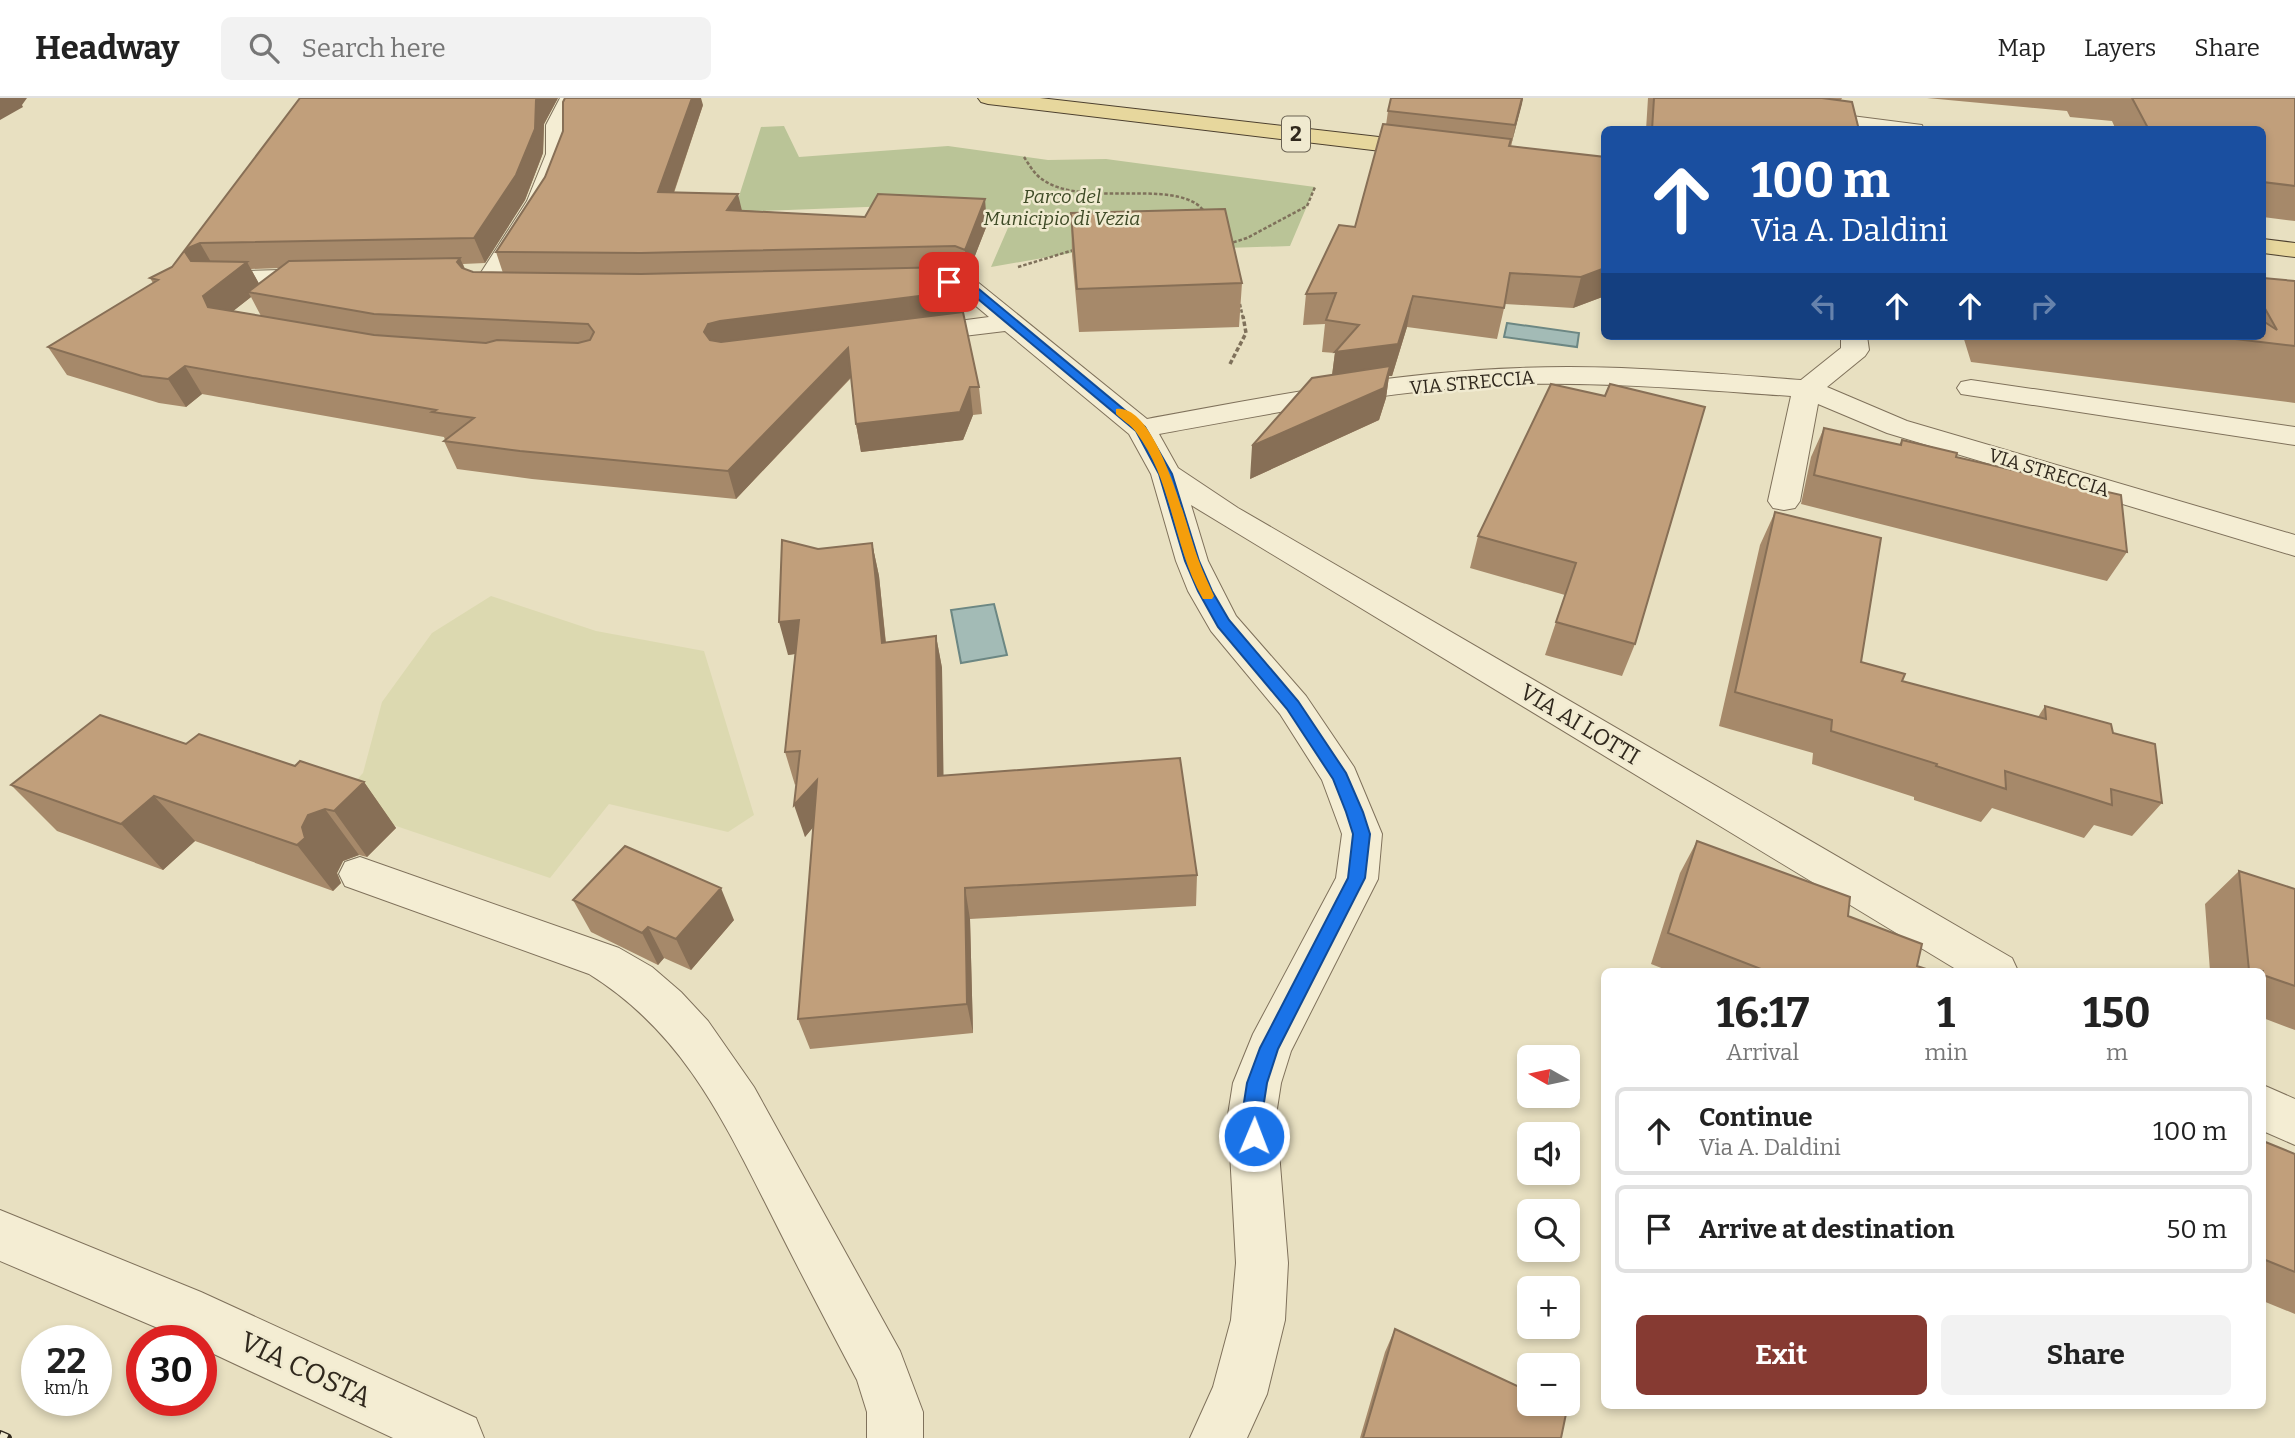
<!DOCTYPE html>
<meta charset="utf-8">
<style>
:root{--surface:#fff;--page:#f2f2f2;--text:#222;--muted:#767676;--line:#e0e0e0;--accent:#863a32}
body{margin:0;font-family:Bitter,serif;background:var(--page);color:var(--text);height:100vh;display:flex;flex-direction:column;font-size:26px;white-space:nowrap}
*{box-sizing:border-box;margin:0}
p{font-size:23px;color:var(--muted)}
.icon{flex:none;width:38px;height:38px;fill:none;stroke:currentColor;stroke-width:2;stroke-linecap:round;stroke-linejoin:round}
.map{position:relative;flex:1;overflow:hidden}
.details{position:absolute;left:1601px;top:870px;width:665px;height:441px;display:flex;flex-direction:column;background:var(--surface);border-radius:10px;box-shadow:0 4px 10px #0003}
.details>*{flex:none}
.hud{position:absolute;left:1601px;top:28px;width:665px;height:214px;border-radius:10px;box-shadow:0 4px 10px #0003;background:#1a4fa0;color:#fff;overflow:hidden}
.needle{width:46px;rotate:279deg}
.buttons{position:absolute;left:1517px;top:947px;display:grid;gap:14px}
.buttons a{display:grid;place-items:center;width:63px;height:63px;border-radius:10px;background:var(--surface);box-shadow:0 4px 10px #0003;font-size:35px}
.speed{position:absolute;left:21px;top:1227px;display:flex;gap:14px;font-size:35px;font-weight:700;text-align:center}
.speed>*{display:grid;place-content:center;width:91px;height:91px;border-radius:50%;background:var(--surface);box-shadow:0 4px 10px #0003;line-height:1}
.speed small{font-size:18px;font-weight:400}
.speed .limit{border:10px solid #d22;background:#fff;color:#111}
.pin{position:absolute;display:grid;place-items:center;width:60px;height:60px;color:#fff;margin:-30px;border-radius:14px;box-shadow:0 4px 10px #0006}
.me{position:absolute;width:77px;margin:-38px;rotate:1deg;stroke-linejoin:round;filter:drop-shadow(0 0 5px #0008)}
.turn{display:flex;align-items:center;gap:24px;height:147px;padding:0 35px;font-size:32px}
.turn .icon{width:91px;height:91px;stroke-width:2.5}
.turn b{display:block;font-size:49px;line-height:60px}
.lanes{display:flex;align-items:center;height:66px;padding:0 35px;background:#0003;justify-content:center;gap:35px;direction:ltr}
.lanes .off{opacity:.35}
.eta{display:flex;justify-content:space-evenly;align-items:center;height:119px;text-align:center}
.eta b{font-size:42px;font-weight:700;line-height:49px}
.action{display:flex;gap:14px;margin-top:auto;padding:14px 35px}
.action a{flex:1;height:80px;border-radius:10px;background:var(--accent);color:#fff;font-size:28px;font-weight:700;line-height:80px;text-align:center}
.action a+a{background:var(--page);color:var(--text)}
ul{padding:0;list-style:none}
li{display:flex;align-items:center;gap:21px;height:88px;margin:0 14px 10px;padding:0 21px;border:4px solid var(--line);border-radius:10px}
li div{flex:1}
li b{display:block;font-size:26px}
li em{font-style:normal}
header{display:flex;align-items:center;gap:42px;box-sizing:border-box;height:98px;padding:0 35px;background:var(--surface);border-bottom:2px solid var(--line)}
header strong{font-size:33px}
nav{display:flex;gap:38px;margin-inline-start:auto;font-size:24px}
.search{width:490px;height:63px;background:var(--page);display:flex;align-items:center;gap:18px;box-sizing:border-box;padding:0 24px;border-radius:10px;color:var(--muted);font-size:26px}
.map>svg:first-child{display:block}
.farmland{fill:#dcd9b0}
.green{fill:#bac497}
.water{fill:#a3bbb6;stroke:#6c8783;stroke-width:2}
.lines{fill:none;stroke-linecap:round;stroke-linejoin:round}
.minor-casing{stroke:#7f715b;stroke-width:2}
.major-casing{stroke:#4d402f;stroke-width:2}
.path-far1{stroke:#7f715b;stroke-width:2.5;stroke-dasharray:3.5 2;stroke-linecap:butt}
.path{stroke:#7f715b;stroke-width:3.5;stroke-dasharray:4.5 2.5;stroke-linecap:butt}
.minor{fill:#f4edd3;fill-rule:evenodd}
.major{fill:#e7d79d;fill-rule:evenodd}
.rail-casing{stroke:#30281d;stroke-width:10}
.rail{stroke:#f0ead0;stroke-width:7;stroke-dasharray:20;stroke-linecap:butt}
.wall{fill:#a6896a;fill-rule:evenodd}
.shaded-wall{fill:#876f56}
.building{fill:#c19f7b;stroke:#876f56;stroke-width:2}
.route{fill:#1a73e8;stroke:#114b97;stroke-width:2}
.slow{fill:#f59e0b}
.labels{text-anchor:middle;stroke-width:5;stroke-linejoin:round;paint-order:stroke}
.far-park-label{font-size:19px;font-style:italic;fill:#3e4a26;stroke:#f0ead0}
.far-street-label{font-size:19px;fill:#30281d;stroke:#f0ead0}
.shield{fill:#f0ead0;stroke:#6a6253;stroke-width:2}
.shield-label{font-size:21px;font-weight:bold;fill:#30281d}
.street-label{font-size:23px;fill:#30281d;stroke:#f0ead0}
.near-street-label{font-size:28px;fill:#30281d;stroke:#f0ead0}
</style>
<header>
<strong>Headway</strong>
<div class="search"><svg class="icon" aria-label="search" viewBox="0 0 24 24"><circle cx="10" cy="10" r="6"/><path d="M15 15l6 6"/></svg>Search here</div>
<nav><a>Map</a><a>Layers</a><a>Share</a></nav>
</header>
<div class="map">
<svg width="2295" height="1340" viewBox="0 0 2295 1340">
<rect width="100%" height="100%" fill="#e8e0c1"/>
<!-- farmland -->
<path class="farmland" d="M491,498L596,533L704,553L754,717L728,734L609,706L550,780L334,707L363,675L382,604L432,535Z"/>
<!-- green -->
<path class="green" d="M784,28L799,59L948,48L1048,62L1106,61L1315,89L1290,148L1071,155L991,169L1014,116L892,108L734,114L761,29Z"/>
<!-- water -->
<path class="water" d="M1507,225L1579,235L1577,249L1504,239Z
M994,506L1007,557L961,565L951,512Z"/>
<g class="lines">
<!-- minor casing -->
<g class="minor-casing">
<path id="minor" d="M560,0H580L568,27V56L551,103L493,195L484,198L475,195L471,190L527,103L546,56V27Z
M1805,12L1914,26L1922,27L1924,32H1861L1798,22L1795,18L1798,14Z
M318,171L327,174L331,179L327,184L215,190L206,187L202,182L206,177L215,174Z
M949,176L975,182L1147,321C1270,298 1394,274 1520,270C1614,266 1707,275 1801,282L1841,250V238H1867L1869,252L1865,258L1827,289L1907,323L2295,437V458L1887,335L1818,306L1800,403L1795,410L1784,412L1773,410L1768,403L1791,298C1701,292 1611,284 1521,286C1399,290 1279,314 1159,336L1178,370L1238,410L2012,860L2018,873H1959L1191,407L1208,463L1236,518L1306,598L1354,669L1382,736L1378,781L1291,953L1281,985L1276,1017L1288,1165L1285,1222L1267,1296L1247,1340H1190L1213,1289L1231,1222L1236,1165L1228,1017L1233,985L1253,936L1336,780L1342,736L1322,682L1280,616L1211,533L1188,493L1176,463L1151,376L1129,336L1005,233L914,244L905,242L901,236L905,230L989,219L958,193L897,190L893,185L897,180Z
M1971,282L2295,329V347L1961,296L1957,290L1961,284Z
M360,759L619,850L652,869L681,894L708,923L754,989L900,1253L923,1314V1340H867V1314L857,1282C829,1229 801,1176 774,1122C724,1024 685,936 589,876L345,788L339,776L345,764Z
M2263,987L2295,1001V1047L2263,1033Z
M0,1112L201,1194L476,1320L484,1340H393L201,1250V1242H186L0,1163Z"/>
</g>
<!-- major casing -->
<g class="major-casing">
<path id="major" d="M978,0H1040L1431,45L1439,47L1442,52L1439,57L1431,59L988,6L981,4Z
M2263,141L2295,145V159L2263,155Z"/>
</g>
<!-- path-far1 -->
<path class="path-far1" d="M1024,59C1028,65 1032,72 1037,77C1072,111 1158,83 1195,105C1199,107 1204,113 1207,116
M1228,146L1247,140L1307,108L1315,89
M1018,169L1077,151
M1240,206L1243,220"/>
<!-- path -->
<path class="path" d="M1230,266L1246,235L1243,218"/>
<!-- minor -->
<use href="#minor" class="minor"/>
<!-- major -->
<use href="#major" class="major"/>
<!-- rail casing -->
<g class="rail-casing">
<path id="rail" d="M0,1337L7,1340"/>
</g>
<!-- rail -->
<use href="#rail" class="rail"/>
</g>
<!-- wall -->
<path class="wall" d="M300,0H558L544,26L543,55L525,102L485,165L463,166L465,171L473,174L503,175L496,154L703,7L674,95L741,112L987,127L967,178L957,174L961,214L979,289L982,316L973,317L963,342L861,354L856,326L851,280L736,401L532,381L457,371L444,343L445,342L444,339L202,296L186,309L159,305L67,277L48,249L153,185L150,180L172,169ZM280,170L259,186L251,171ZM251,199L261,218L233,213Z
M1391,0H1523L1511,48L1605,198L1573,210L1505,206L1497,241L1407,229L1392,278H1389L1386,300L1379,322L1250,381L1332,277L1335,255L1322,254L1325,226L1303,227L1306,196L1355,129L1386,27L1388,13Z
M1648,0H1842L1841,2L1859,32H1646Z
M1927,0H2295V123L2263,119V32H2116L2112,23L2070,19L2067,13Z
M1071,115L1242,185L1239,229L1079,234L1072,157Z
M2263,180L2295,183V305L1971,264L1963,238H2263Z
M1551,286L1635,546L1622,578L1545,557L1565,497L1470,470L1478,438Z
M1824,330L1899,347L1902,342L1956,359L2127,454L2107,483L1801,406L1811,359Z
M1775,414L1861,564L1902,583L2038,619L2045,608L2113,635L2162,705L2132,738L2094,727L2084,740L1992,710L1981,724L1914,702V699L1812,666L1813,655L1719,628L1760,447Z
M872,445L879,478L886,545L936,538L942,570L943,677L1197,777L1196,808L970,821L973,935L810,951L798,921L813,729L805,739L796,686L795,687L785,654L795,556L788,557L818,451Z
M186,646L295,668L364,684L396,730L367,759L359,757L343,763L337,775L341,785L333,793L195,743L163,772L57,733L11,687Z
M1697,743L1848,818L1917,868L1932,873H1669L1651,866L1680,775Z
M2239,773L2295,791V932L2263,920V873H2210L2205,806Z
M573,802L734,822L691,872L664,860L658,867L591,834Z
M2263,1043L2295,1056V1216L2263,1203Z
M1395,1231L1561,1340H1360L1385,1254Z"/>
<!-- shaded-wall -->
<path class="shaded-wall" d="M0,0H27L22,7L23,9L0,22Z
M537,0H558L544,26L543,55L525,102L485,165L474,140Z
M692,0H701L703,7L665,120L658,94Z
M1522,0H1523L1522,6L1510,51Z
M738,96L744,121L727,112Z
M985,101L987,127L967,178L965,152Z
M200,145L215,171L200,180L185,154L190,149Z
M460,160L471,186L457,164Z
M247,164L262,191L248,194L251,199L218,225L208,209L203,198Z
M1605,170V198L1573,210L1581,179Z
M957,172L962,220L716,253L704,234L708,226Z
M1413,198L1407,229L1392,278H1389L1386,300L1379,322L1250,381L1252,348L1331,286L1335,254Z
M848,250L853,277L736,401L728,373Z
M185,268L202,296L186,309L168,281Z
M970,289L973,317L963,342L861,354L856,326Z
M872,445L879,478L889,578L882,545Z
M799,522L808,554L788,557L779,524Z
M936,538L942,570L944,710L938,678Z
M817,682L826,714L805,739L794,707Z
M364,684L396,730L367,759L334,713Z
M154,698L195,743L163,772L121,726Z
M325,711L359,757L343,763L337,775L341,785L333,793L297,747L302,729L308,717Z
M721,790L734,822L691,872L676,841Z
M965,790L970,821L973,935L967,906Z
M648,829L664,860L658,867L642,835Z"/>
<!-- building -->
<path class="building" d="M300,0H537L536,2L535,31L516,77L474,140L200,145L190,149L185,154L191,163L247,164L203,198L208,209L374,237L486,245L497,242L578,245L590,242L594,234L588,226L374,216L248,194L289,163L460,160L457,164L462,170L473,174L641,176L950,169L957,172L959,193L720,223L708,226L704,234L710,242L721,244L963,214L979,289H970L960,314L856,326L848,250L728,373L520,353L444,343L474,320L432,314L436,312L185,268L168,281L142,278L48,249L158,182L150,180L172,169Z
M565,0H692L658,94L738,96L727,112L865,119L878,96L985,101L965,152L955,148L641,155L496,154L545,79L563,33V4Z
M1391,0H1522L1515,27L1388,13Z
M1654,0H1822L1852,4L1859,32H1652Z
M2132,0H2295V88L2263,84V32H2149Z
M1383,26L1511,41L1509,48L1605,59V170L1581,179L1510,175L1504,210L1413,198L1398,246L1335,254L1359,227L1326,222L1336,195L1306,196L1339,127L1355,129Z
M1225,111L1242,185L1077,191L1071,115Z
M2263,180L2295,183V248L2210,238H2263V223L2277,232L2263,207Z
M1390,268L1384,290L1252,348L1312,280Z
M1551,286L1605,298L1610,286L1705,309L1635,546L1556,524L1576,465L1478,438Z
M1824,330L1901,347L1902,342L1957,355L1956,359L2121,397L2127,454L1814,377Z
M1775,414L1881,440L1861,564L1905,576L1902,583L2046,621L2045,608L2111,626L2113,635L2155,646L2162,705L2111,691L2112,707L2005,673L2006,691L1936,668L1937,666L1831,633L1832,622L1735,594Z
M782,442L818,451L872,445L882,545L936,538L938,678L1180,660L1197,777L965,790L967,906L798,921L817,682L794,707L800,653L785,654L799,522L779,524Z
M100,617L186,646L199,636L295,668L300,663L364,684L334,713L325,711L308,717L302,729L305,740L297,747L154,698L121,726L11,687Z
M1697,743L1850,799L1848,818L1922,846L1917,868L1932,873H1766L1668,835Z
M625,748L721,790L676,841L648,829L642,835L573,802Z
M2239,773L2295,791V888L2263,877V873H2252L2249,872Z
M2263,1043L2295,1056V1174L2263,1161Z
M1395,1231L1530,1294V1306H1555L1567,1311L1561,1340H1363Z"/>
<!-- route -->
<path class="route" d="M949,181L969,184L980,192L1145,329L1172,376L1199,463L1212,493L1229,522L1298,603L1346,675L1363,714L1370,736L1365,780L1278,951L1267,985L1262,1017L1264,1038L1261,1045L1254,1047L1246,1045L1242,1017L1247,985L1260,950L1348,780L1353,736L1346,714L1333,681L1287,611L1218,529L1198,493L1185,463L1159,376L1136,333L972,196L963,189L946,186L944,184Z"/>
<!-- slow -->
<path class="slow" d="M1116,311C1158,305 1187,433 1199,463C1203,475 1209,486 1214,498L1212,501H1203C1173,449 1173,383 1136,334C1131,327 1122,322 1116,316Z"/>
<g class="labels">
<!-- far-park labels -->
<g class="far-park-label">
<text x="1062" y="105">Parco del<tspan x="1062" dy="22">Municipio di Vezia</tspan></text>
</g>
<!-- far-street labels -->
<g class="far-street-label">
<text transform="translate(1472 284) rotate(-5)" y="7">VIA STRECCIA</text>
<text transform="translate(2049 374) rotate(17)" y="7">VIA STRECCIA</text>
</g>
<!-- shield labels -->
<rect class="shield" x="1282" y="18.5" width="28" height="35" rx="5"/>
<g class="shield-label">
<text x="1296" y="43">2</text>
</g>
<!-- street labels -->
<g class="street-label">
<text transform="translate(1580 626) rotate(31)" y="8">VIA AI LOTTI</text>
</g>
<!-- near-street labels -->
<g class="near-street-label">
<text transform="translate(306 1271) rotate(25)" y="10">VIA COSTA</text>
</g>
</g>
</svg>
<div class="buttons">
<a><svg class="needle" viewBox="-14 -14 28 28"><path d="M0-13l5 13h-10z" fill="#e53935"/><path d="M0 13l5-13h-10z" fill="#767676"/></svg></a>
<a><svg class="icon" aria-label="sound" viewBox="0 0 24 24"><path d="M4 9h4l5-4v14l-5-4H4zM17 9q2 3 0 6"/></svg></a>
<a><svg class="icon" aria-label="search" viewBox="0 0 24 24"><circle cx="10" cy="10" r="6"/><path d="M15 15l6 6"/></svg></a>
<a>+</a>
<a>−</a>
</div>
<div class="speed"><div>22<small>km/h</small></div><div class="limit">30</div></div>
<div class="pin" style="left:949px;top:184px;background:#d93025"><svg class="icon" aria-label="arrive" viewBox="0 0 24 24"><path d="M6 21V4h12l-3 4 3 4H6"/></svg></div>
<svg class="me" style="left:1254px;top:1038px" viewBox="-20 -20 40 40"><circle r="17" fill="#1a73e8" stroke="#fff" stroke-width="3"/><path d="M0-11L8 9 0 5-8 9z" fill="#fff"/></svg>
<div class="hud">
<div class="turn"><svg class="icon" aria-label="ahead" viewBox="0 0 24 24"><path d="M12 20V5M6 11l6-6 6 6"/></svg><div><b>100 m</b>Via A. Daldini</div></div>
<div class="lanes"><svg class="icon off" aria-label="left" viewBox="0 0 24 24"><path d="M17 20v-9H6M10 6l-5 5 5 5"/></svg><svg class="icon" aria-label="ahead" viewBox="0 0 24 24"><path d="M12 20V5M6 11l6-6 6 6"/></svg><svg class="icon" aria-label="ahead" viewBox="0 0 24 24"><path d="M12 20V5M6 11l6-6 6 6"/></svg><svg class="icon off" aria-label="right" viewBox="0 0 24 24"><path d="M7 20v-9h11M14 6l5 5-5 5"/></svg></div>
</div>
<section class="details">
<div class="eta">
<div><b>16:17</b><p>Arrival</p></div>
<div><b>1</b><p>min</p></div>
<div><b>150</b><p>m</p></div>
</div>
<ul>
<li><svg class="icon" aria-label="ahead" viewBox="0 0 24 24"><path d="M12 20V5M6 11l6-6 6 6"/></svg><div><b>Continue</b><p>Via A. Daldini</p></div><em>100 m</em></li>
<li><svg class="icon" aria-label="arrive" viewBox="0 0 24 24"><path d="M6 21V4h12l-3 4 3 4H6"/></svg><div><b>Arrive at destination</b></div><em>50 m</em></li>
</ul>
<div class="action"><a>Exit</a><a>Share</a></div>
</section>
</div>
